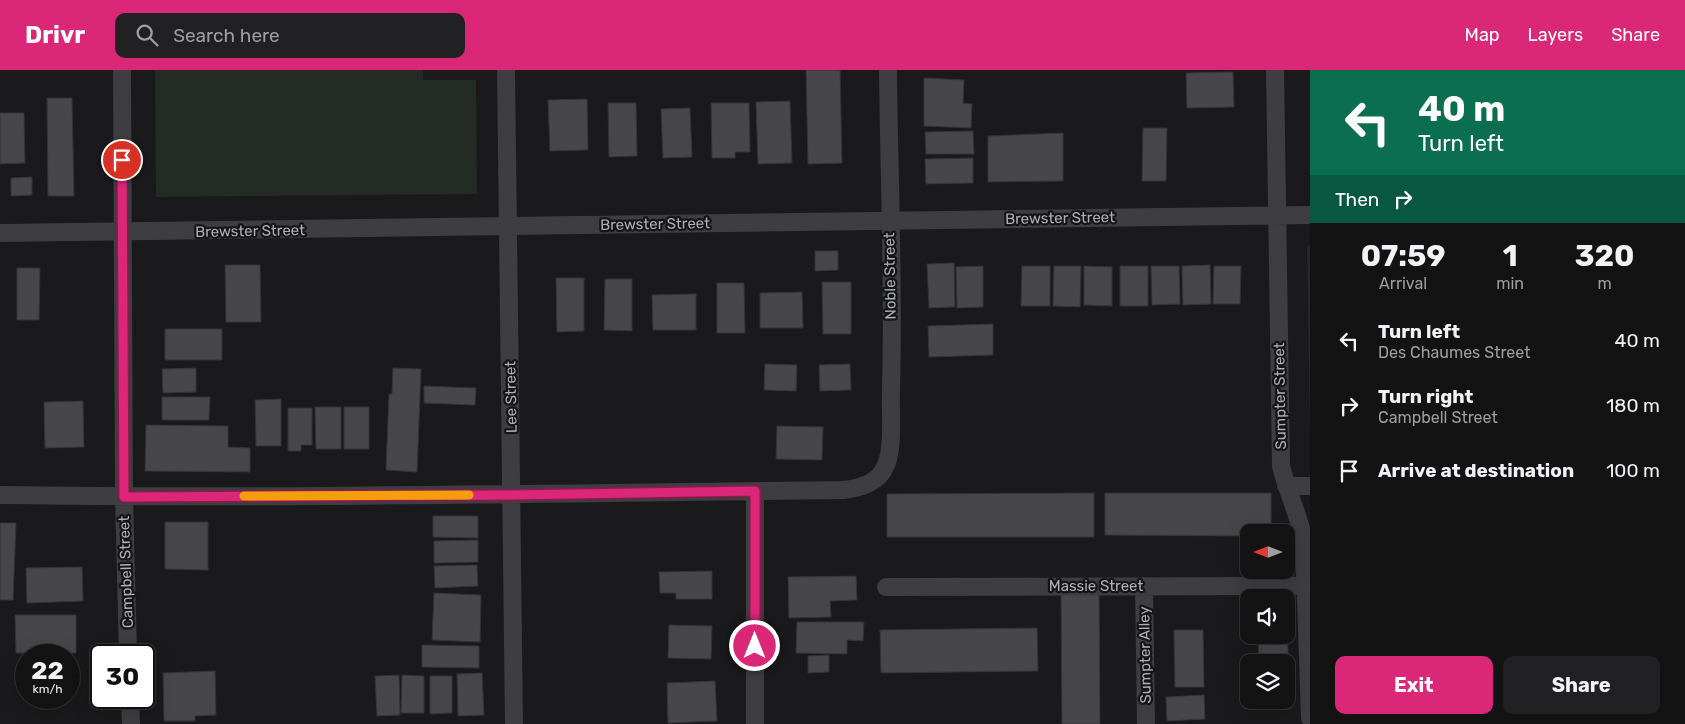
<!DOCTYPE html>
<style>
:root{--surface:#141314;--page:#212022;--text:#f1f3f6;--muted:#9d9ea0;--line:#333234;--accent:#db2777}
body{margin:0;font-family:Rubik,sans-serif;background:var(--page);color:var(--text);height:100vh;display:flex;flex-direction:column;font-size:19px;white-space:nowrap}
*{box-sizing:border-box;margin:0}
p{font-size:16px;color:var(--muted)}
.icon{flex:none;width:28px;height:28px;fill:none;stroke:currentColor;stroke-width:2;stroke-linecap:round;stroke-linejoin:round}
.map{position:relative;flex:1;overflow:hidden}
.details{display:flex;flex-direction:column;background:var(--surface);width:375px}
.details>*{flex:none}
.banner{background:#0b6e4f;color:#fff;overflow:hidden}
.needle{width:32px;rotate:270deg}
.buttons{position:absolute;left:1240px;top:454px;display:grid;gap:10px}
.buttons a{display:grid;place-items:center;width:55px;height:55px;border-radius:10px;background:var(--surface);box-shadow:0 5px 20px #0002,0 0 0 1px var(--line);font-size:25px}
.speed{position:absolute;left:15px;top:574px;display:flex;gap:10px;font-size:25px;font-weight:700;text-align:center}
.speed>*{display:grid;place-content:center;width:65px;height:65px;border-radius:50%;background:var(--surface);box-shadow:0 5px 20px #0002,0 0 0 1px var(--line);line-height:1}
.speed small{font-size:12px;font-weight:400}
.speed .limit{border:2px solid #111;border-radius:8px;background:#fff;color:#111}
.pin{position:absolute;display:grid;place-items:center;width:42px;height:42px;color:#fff;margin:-21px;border:2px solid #fff;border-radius:50%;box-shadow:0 1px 5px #0007}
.me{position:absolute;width:55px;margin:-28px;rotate:0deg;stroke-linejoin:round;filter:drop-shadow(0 0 4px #0008)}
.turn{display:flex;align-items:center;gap:18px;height:105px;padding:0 25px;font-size:22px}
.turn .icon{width:65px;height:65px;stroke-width:2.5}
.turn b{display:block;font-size:35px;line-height:42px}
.then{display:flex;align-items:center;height:48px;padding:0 25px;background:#0003;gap:10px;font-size:19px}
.eta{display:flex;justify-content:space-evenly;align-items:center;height:85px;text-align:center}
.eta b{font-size:30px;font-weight:700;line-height:35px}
.button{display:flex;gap:10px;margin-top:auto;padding:10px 25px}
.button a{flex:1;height:58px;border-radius:10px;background:var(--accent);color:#fff;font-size:20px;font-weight:700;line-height:58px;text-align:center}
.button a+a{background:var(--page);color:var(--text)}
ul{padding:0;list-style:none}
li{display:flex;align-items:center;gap:15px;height:65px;padding:0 25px}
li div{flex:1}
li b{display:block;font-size:19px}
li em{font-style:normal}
header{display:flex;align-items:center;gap:30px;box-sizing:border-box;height:70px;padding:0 25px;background:var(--accent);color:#fff}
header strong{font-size:24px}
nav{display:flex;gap:28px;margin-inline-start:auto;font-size:18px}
.search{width:350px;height:45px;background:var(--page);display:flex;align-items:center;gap:12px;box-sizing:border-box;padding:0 18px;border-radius:10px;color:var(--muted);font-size:19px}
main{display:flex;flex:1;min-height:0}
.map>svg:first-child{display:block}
.green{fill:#242b25}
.building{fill:#47474b;stroke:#343437}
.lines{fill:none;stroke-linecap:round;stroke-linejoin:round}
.minor{stroke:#3d3d42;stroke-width:18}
.route-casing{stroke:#8e194d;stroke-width:12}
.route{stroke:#db2777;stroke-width:9}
.slow{stroke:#f59e0b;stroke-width:9}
.labels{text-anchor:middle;stroke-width:4.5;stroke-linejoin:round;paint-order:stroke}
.street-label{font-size:15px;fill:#adb0b9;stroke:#151416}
</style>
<header>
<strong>Drivr</strong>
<div class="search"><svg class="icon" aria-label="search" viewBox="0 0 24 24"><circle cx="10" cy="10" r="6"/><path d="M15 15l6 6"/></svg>Search here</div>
<nav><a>Map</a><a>Layers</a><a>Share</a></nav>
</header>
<main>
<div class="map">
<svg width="1310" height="654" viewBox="0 0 1310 654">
<rect width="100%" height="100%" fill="#1a191b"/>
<!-- green -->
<path class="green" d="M155,0H423V10H476L477,124L156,127Z
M1307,176H1310V366Z"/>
<!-- building -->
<path class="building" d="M806,0H840L842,93L808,94Z
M1233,2L1234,37L1187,38L1186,3Z
M924,8L964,10L963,33L972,34L971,58L924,56Z
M47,28H72L74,126H48Z
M587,29L588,80L550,81L548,30Z
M790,31L792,93L758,94L756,32Z
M608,33H636L637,86L609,87Z
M711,33H749L750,82H735V88H712Z
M690,38L692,87L663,88L661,39Z
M0,43H24L25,93L0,94Z
M1143,58H1167L1166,111H1142Z
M973,61L974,84H926L925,62Z
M1063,63V111L988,112V66Z
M973,88V113L926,114L925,89Z
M32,107V125L11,126V108Z
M815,181H838V200L815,201Z
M954,193L955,237L929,238L927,194Z
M225,195H260L261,252H226Z
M1210,195L1211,234L1183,235L1182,196Z
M983,196V237L957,238L956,197Z
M1022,196H1050V236H1021Z
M1054,196H1081L1080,237L1053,236Z
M1084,196L1112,197V236L1084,235Z
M1120,196H1148V236H1120Z
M1151,196H1179L1180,234L1152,235Z
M1214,196H1241L1240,234H1213Z
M17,198H40L39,250H17Z
M556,208H584V261L557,262Z
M605,209H632V261L604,260Z
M822,212H851V264H823Z
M717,213H744L745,263H717Z
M802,222L803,258H760V223Z
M696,224V260H653L652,225Z
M993,254V285L929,287L928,256Z
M165,259H222V290H165Z
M765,294L797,295L796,321L764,320Z
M850,294L851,320L820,321L819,295Z
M196,298V322L163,323L162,299Z
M393,298L421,299L417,402L386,400L389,324H392Z
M424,316L476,318L475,335L424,333Z
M162,327H210L209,350H162Z
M281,329V376H256L255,330Z
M83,331L84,377L45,378L44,332Z
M315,337H341V379H316Z
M344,337H369V379H344Z
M288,338H312V375H301V381H288Z
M146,355L228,356V377L250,378V402L145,401Z
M777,356L823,357L822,390L776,389Z
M1094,423V467H887V424Z
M1105,423H1271V462H1249V466L1105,465Z
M433,446H478V468L433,467Z
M165,452H208V500L165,499Z
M0,453H16L13,530H0Z
M478,470V492L434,493V471Z
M477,495L478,516L435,518L434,496Z
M82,497L83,531L27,533L26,498Z
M712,501V529H676V523H660L659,502Z
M856,506L857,530L830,531L831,547L789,548L788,507Z
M434,523L481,525L480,572L432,570Z
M1061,523H1099L1100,654H1062Z
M15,545H76V583H16Z
M1286,551H1287L1289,609H1286V592H1259L1258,565H1286Z
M797,552H864L863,571L847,570V584L796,583Z
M669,555L712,556L711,589L668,588Z
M1037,558L1038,601L881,603L880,560Z
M1174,560H1203L1204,617H1175Z
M422,575L479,576V598L422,597Z
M829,585V602L808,603V586Z
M215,601L216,645L195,646V651H164L163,603Z
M482,603L484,645L458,646L457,604Z
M399,605L400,645L377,646L375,606Z
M402,605L424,606V643H401Z
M430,606H452V643L430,644Z
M715,611L717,651L668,653L667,613Z
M1204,625L1205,649L1167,651L1166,627Z"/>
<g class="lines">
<!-- minor -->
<path class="minor" d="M122,0L124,427L128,585
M506,0L514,654
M1275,0L1281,396C1287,422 1299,445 1304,471L1310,648
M0,163L1310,145
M1286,416H1310
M755,421V654
M0,425C281,429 562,423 843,420C861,418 879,413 886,395C894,376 890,340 891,319C894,213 889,106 888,0
M1144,516L1146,654
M886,517L1306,516
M130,628L131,654"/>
</g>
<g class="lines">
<!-- route casing -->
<g class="route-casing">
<path id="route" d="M122,90L124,427L512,425L755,421V576"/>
</g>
<!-- route -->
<use href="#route" class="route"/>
<!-- slow -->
<path class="slow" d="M244,426L469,425"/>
</g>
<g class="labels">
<!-- street labels -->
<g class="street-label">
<text transform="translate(1060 148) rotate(-1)" y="5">Brewster Street</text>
<text transform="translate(655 154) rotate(-1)" y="5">Brewster Street</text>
<text transform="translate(250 161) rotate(-1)" y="5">Brewster Street</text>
<text transform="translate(890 206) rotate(-91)" y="5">Noble Street</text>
<text transform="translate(1280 326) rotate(-91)" y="5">Sumpter Street</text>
<text transform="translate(511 327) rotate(-91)" y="5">Lee Street</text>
<text transform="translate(126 502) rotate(-92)" y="5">Campbell Street</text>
<text x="1096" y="521">Massie Street</text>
<text transform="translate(1145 585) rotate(-91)" y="5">Sumpter Alley</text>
</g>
</g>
</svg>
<div class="buttons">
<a><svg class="needle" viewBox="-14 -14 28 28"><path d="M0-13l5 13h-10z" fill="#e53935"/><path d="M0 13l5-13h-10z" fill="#9d9ea0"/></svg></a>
<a><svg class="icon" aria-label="sound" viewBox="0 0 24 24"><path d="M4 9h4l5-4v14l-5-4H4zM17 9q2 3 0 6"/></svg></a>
<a><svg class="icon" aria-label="layers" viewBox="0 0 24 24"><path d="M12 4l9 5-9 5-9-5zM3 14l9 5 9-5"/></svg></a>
</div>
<div class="speed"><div>22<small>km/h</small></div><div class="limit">30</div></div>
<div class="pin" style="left:122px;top:90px;background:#d93025"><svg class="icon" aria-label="arrive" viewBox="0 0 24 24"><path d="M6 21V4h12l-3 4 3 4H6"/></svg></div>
<svg class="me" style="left:755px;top:576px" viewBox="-20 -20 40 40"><circle r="17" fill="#db2777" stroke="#fff" stroke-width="3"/><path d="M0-11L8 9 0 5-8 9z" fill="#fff"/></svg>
</div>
<section class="details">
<div class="banner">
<div class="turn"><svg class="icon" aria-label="left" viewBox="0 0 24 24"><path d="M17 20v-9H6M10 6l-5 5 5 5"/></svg><div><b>40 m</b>Turn left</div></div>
<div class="then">Then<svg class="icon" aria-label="right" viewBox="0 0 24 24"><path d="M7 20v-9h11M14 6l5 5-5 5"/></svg></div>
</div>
<div class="eta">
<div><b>07:59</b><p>Arrival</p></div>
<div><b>1</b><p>min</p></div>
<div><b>320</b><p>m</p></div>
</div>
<ul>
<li><svg class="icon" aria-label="left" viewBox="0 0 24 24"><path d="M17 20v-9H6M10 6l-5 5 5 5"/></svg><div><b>Turn left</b><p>Des Chaumes Street</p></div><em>40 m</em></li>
<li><svg class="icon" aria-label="right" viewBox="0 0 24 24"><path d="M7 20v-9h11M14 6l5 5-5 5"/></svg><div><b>Turn right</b><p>Campbell Street</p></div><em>180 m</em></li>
<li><svg class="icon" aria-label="arrive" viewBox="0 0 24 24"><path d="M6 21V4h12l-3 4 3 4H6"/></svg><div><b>Arrive at destination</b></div><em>100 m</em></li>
</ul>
<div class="button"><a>Exit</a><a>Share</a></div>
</section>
</main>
